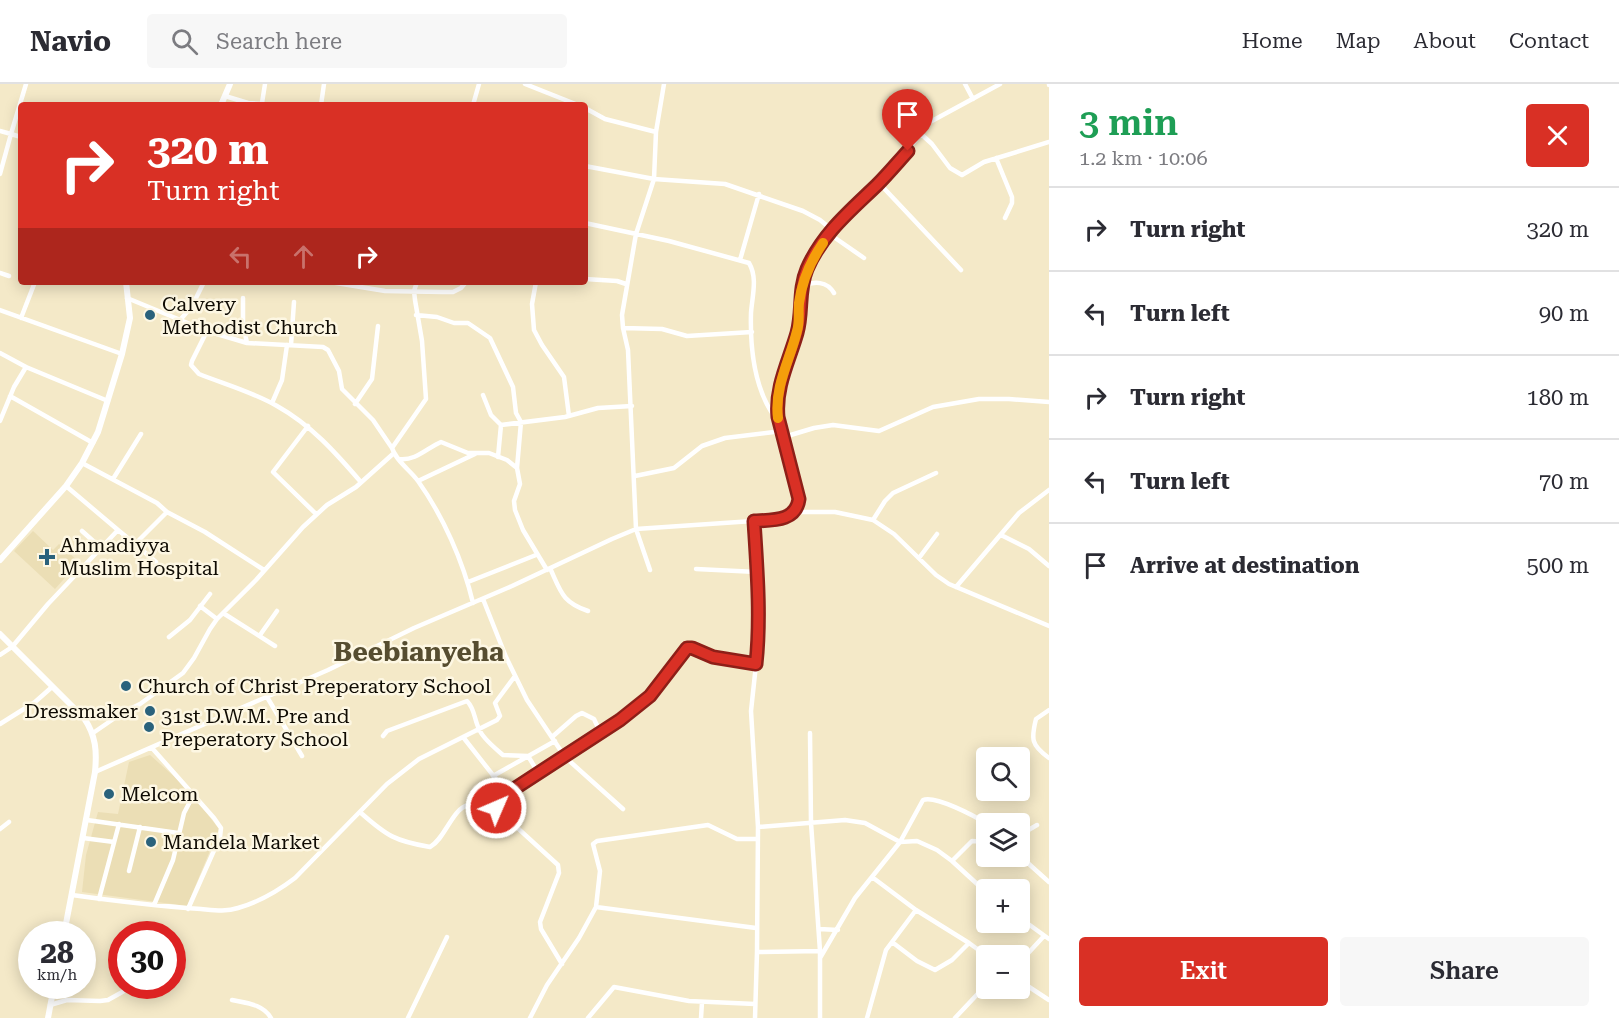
<!DOCTYPE html>
<meta charset="utf-8">
<style>
:root{--surface:#fff;--page:#f7f7f7;--text:#2b2b33;--muted:#7c7c81;--line:#e1e1e2;--accent:#d93025}
body{margin:0;font-family:"Roboto Serif",serif;background:var(--page);color:var(--text);height:100vh;display:flex;flex-direction:column;font-size:22px;white-space:nowrap}
*{box-sizing:border-box;margin:0}
p{font-size:20px;color:var(--muted)}
.icon{flex:none;width:33px;height:33px;fill:none;stroke:currentColor;stroke-width:2;stroke-linecap:round;stroke-linejoin:round}
.map{position:relative;flex:1;overflow:hidden}
.side{display:flex;flex-direction:column;background:var(--surface);width:570px}
.side>*{flex:none}
.guide{position:absolute;left:18px;top:18px;width:570px;height:183px;border-radius:6px;box-shadow:0 3px 15px #0003;background:#d93025;color:#fff;overflow:hidden}
.buttons{position:absolute;left:976px;top:663px;display:grid;gap:12px}
.buttons a{display:grid;place-items:center;width:54px;height:54px;border-radius:6px;background:var(--surface);box-shadow:0 3px 15px #0003;font-size:30px}
.speed{position:absolute;left:18px;top:837px;display:flex;gap:12px;font-size:30px;font-weight:700;text-align:center}
.speed>*{display:grid;place-content:center;width:78px;height:78px;border-radius:50%;background:var(--surface);box-shadow:0 3px 15px #0003;line-height:1}
.speed small{font-size:15px;font-weight:400}
.speed .limit{border:9px solid #d22;background:#fff;color:#111}
.pin{position:absolute;display:grid;place-items:center;width:51px;height:51px;color:#fff;margin:-62px -26px;border-radius:50% 50% 50% 0;rotate:-45deg;box-shadow:0 0 6px #0007}
.pin .icon{rotate:45deg}
.me{position:absolute;width:66px;margin:-33px;rotate:45deg;stroke-linejoin:round;filter:drop-shadow(0 0 4px #0008)}
.turn{display:flex;align-items:center;gap:21px;height:126px;padding:0 30px;font-size:27px}
.turn .icon{width:78px;height:78px;stroke-width:2.5}
.turn b{display:block;font-size:42px;line-height:51px}
.lanes{display:flex;align-items:center;height:57px;padding:0 30px;background:#0003;justify-content:center;gap:30px;direction:ltr}
.lanes .off{opacity:.35}
.round{display:grid;place-items:center;flex:none;width:63px;height:63px;border-radius:6px;background:var(--page)}
.overview{display:flex;align-items:center;justify-content:space-between;height:102px;padding:0 30px}
h1{font-size:36px;font-weight:600;line-height:45px;color:#1e9e55}
.cta{display:flex;gap:12px;margin-top:auto;padding:12px 30px}
.cta a{flex:1;height:69px;border-radius:6px;background:var(--accent);color:#fff;font-size:24px;font-weight:600;line-height:69px;text-align:center}
.cta a+a{background:var(--page);color:var(--text)}
ul{padding:0;list-style:none}
li{display:flex;align-items:center;gap:18px;height:84px;padding:0 30px;border-top:2px solid var(--line)}
li div{flex:1}
li b{display:block;font-size:22px}
li em{font-style:normal}
header{display:flex;align-items:center;gap:36px;box-sizing:border-box;height:84px;padding:0 30px;background:var(--surface);border-bottom:2px solid var(--line)}
header strong{font-size:28px}
nav{display:flex;gap:33px;margin-inline-start:auto;font-size:21px}
.search{width:420px;height:54px;background:var(--page);display:flex;align-items:center;gap:15px;box-sizing:border-box;padding:0 21px;border-radius:6px;color:var(--muted);font-size:22px}
main{display:flex;flex:1;min-height:0}
.map>svg:first-child{display:block}
.built{fill:#ebdeb5}
.lines{fill:none;stroke-linecap:round;stroke-linejoin:round}
.minor{stroke:#fff;stroke-width:4.5}
.tertiary{stroke:#fff;stroke-width:6}
.route-casing{stroke:#8d1f18;stroke-width:15}
.route{stroke:#d93025;stroke-width:10}
.slow{stroke:#f59e0b;stroke-width:10}
.poi-dot{fill:#2a627c;stroke:#fdf7e3;stroke-width:2}
.labels{text-anchor:middle;stroke-width:5;stroke-linejoin:round;paint-order:stroke}
.poi-label{font-size:20px;fill:#0f0b03;stroke:#fdf7e3;text-anchor:start}
.district-label{font-size:26px;font-weight:bold;fill:#564d30;stroke:#fdf7e3}
</style>
<header>
<strong>Navio</strong>
<div class="search"><svg class="icon" aria-label="search" viewBox="0 0 24 24"><circle cx="10" cy="10" r="6"/><path d="M15 15l6 6"/></svg>Search here</div>
<nav><a>Home</a><a>Map</a><a>About</a><a>Contact</a></nav>
</header>
<main>
<div class="map">
<svg width="1049" height="934" viewBox="0 0 1049 934">
<rect width="100%" height="100%" fill="#f4e9c8"/>
<!-- built -->
<path class="built" d="M33,447L53,466L59,460L79,478L55,505L14,467Z
M150,671L187,704L219,745L187,822L82,808L86,771L98,728L118,730L129,678Z"/>
<g class="lines">
<!-- minor -->
<path class="minor" d="M525,0L578,21
M965,0L973,15
M1049,0V1
M225,12L248,19L277,21
M262,19L265,0
M321,21L324,0
M473,21L479,0
M585,24L605,35L656,48
M0,47L11,50L26,0
M920,49L932,60L950,84L962,91L984,78L1049,58
M996,74L1012,113V119L1005,134
M585,82L654,95L725,100L803,127L820,136L831,145
M0,90L11,50L21,53
M879,99L961,186
M585,139L669,157L749,179C758,194 752,213 751,229C750,265 755,308 777,336
M828,149L864,174
M740,176L759,110
M0,189L9,192
M585,195L617,197L626,200
M330,198L385,207L442,208H453L461,204L466,198
M417,198L414,207L415,216L422,257L426,315L392,364C396,377 410,386 418,397C443,432 463,477 473,519
M536,198L532,220L534,246L542,261L564,293L569,332
M803,202C814,197 827,197 834,209
M127,214L207,247L247,259L323,263L328,266L339,287L342,305L373,336L392,364
M243,214V241L247,259
M0,226L122,270
M416,231L437,233L454,239H468L490,254L513,303L516,329L521,338L517,384L520,400L514,417L515,426L523,446L547,486
M21,234L35,198
M181,235L192,222L204,198
M623,244L662,245L687,252L752,248
M207,247L192,277L191,281L199,290C224,300 253,308 277,322C311,341 335,368 360,397
M291,261L294,218
M0,269L26,283L108,317
M483,311L491,331L501,341L565,333L598,324L632,322
M10,312L93,359
M272,319L282,296L287,261
M355,320L372,295L378,242
M0,337L14,303L26,283
M308,342L273,388L316,430
M784,353L814,344L833,341L879,347L933,323L979,315H1009L1049,318
M498,373L501,341
M399,375C416,377 427,364 441,358L468,369H489L507,376L517,384
M82,379L157,419L167,428L205,448L264,486
M635,392L674,384L702,362L725,354L782,347
M113,395L141,350
M418,397L475,370
M66,402L118,446
M794,428H835L873,436L894,450L936,491L949,500L1049,542
M873,436L885,417L893,409L936,389
M754,437L757,488L758,562L751,627L758,743L757,868L755,934
M82,447L101,464
M1001,451L1029,465L1049,482
M135,460L156,478
M919,474L937,450
M550,484C561,508 562,518 588,527
M696,485L757,488
M650,486L636,445L628,266L623,244L622,231L636,150L654,95L656,48L664,0
M468,498L536,471
M956,503L1019,429L1049,406
M483,515L506,573L527,616L565,673L623,725
M200,522L217,535
M223,529L275,562
M260,551L277,527
M169,553L190,536L210,510
M0,571L12,563L48,520L118,446L135,460L167,428
M267,613L302,672
M1049,626L1036,635C1031,655 1031,661 1049,674
M0,640L35,618L52,603
M93,649L122,629L140,620L183,589L194,574L210,545L217,535L256,496L303,443L327,421L356,403L394,369
M810,649L811,739L820,867V934
M383,652L387,647L467,617C475,625 474,635 479,645C483,655 495,664 503,671L528,672L539,690
M463,653L507,709
M552,653L576,632L582,629L594,635L601,650
M152,664L214,734L221,744L220,753L188,825
M95,688L328,586L414,544L512,502L612,455L636,445L783,435C793,431 798,426 799,415L778,333L777,322L781,297L798,243L799,218L806,186L831,145L890,88L930,38L1000,0
M493,692L555,657
M361,729C387,752 395,757 430,763C445,755 452,725 468,721C476,720 488,723 496,724
M87,736L178,749
M758,743L845,736L865,739L900,758L917,757L937,766L952,777L987,809
M0,745L9,738
M1020,751L1037,741
M83,754L114,758
M1020,772L1049,798
M952,777L972,757L987,758
M129,787L140,743
M872,793L916,826L969,859L987,872
M72,811C115,817 158,822 201,825C213,826 226,828 238,824C259,818 278,807 295,794L387,700L419,675L497,636L500,632L495,619L515,592
M99,815L119,740
M154,821L173,776L184,729L194,710
M596,823L756,844
M1020,834L1049,855
M819,845L838,846
M892,858L917,877L935,886L952,876L969,859
M757,868L820,867
M820,874L855,814L900,758L923,716C935,711 975,732 987,740
M1020,878L1044,852
M562,880L541,845L540,838L559,789L558,781L499,727L496,724L497,716L620,636L650,612L687,564H691L713,573L756,580
M1020,897L1049,916
M232,916C246,919 263,920 271,934
M50,921L67,916L100,917L108,916L133,902
M408,934L447,853
M530,934L547,901L579,854L596,823L600,787L593,760L597,757L708,741L737,755H757
M588,934L614,903L689,917L755,920
M701,934L702,918
M867,934L886,866L916,826
M955,934L987,900"/>
<!-- tertiary -->
<path class="tertiary" d="M221,21L230,0
M0,476L66,402L82,379L98,348L122,270L130,234L126,198
M0,550L84,634C96,652 97,667 95,688L64,850
M48,934L54,902"/>
</g>
<g class="lines">
<!-- route casing -->
<g class="route-casing">
<path id="route" d="M496,724L497,716L620,636L650,612L687,564H692L713,573L756,580C761,533 757,484 754,437C772,436 796,438 799,415L778,333C775,303 789,277 797,249C803,228 798,206 807,185C822,150 850,127 877,101C888,90 898,78 908,67"/>
</g>
<!-- route -->
<use href="#route" class="route"/>
<!-- slow -->
<path class="slow" d="M778,334C774,303 790,276 797,247C800,238 798,229 799,219C802,196 810,178 823,159"/>
</g>
<!-- markers -->
<g class="poi-dot">
<circle cx="150" cy="231" r="6"/>
<path d="M44 464h6v6h6v6h-6v6h-6v-6h-6v-6h6z"/>
<circle cx="126" cy="602" r="6"/>
<circle cx="150" cy="627" r="6"/>
<circle cx="149" cy="643" r="6"/>
<circle cx="109" cy="710" r="6"/>
<circle cx="151" cy="758" r="6"/>
</g>
<g class="labels">
<!-- poi labels -->
<g class="poi-label">
<text x="162" y="227">Calvery<tspan x="162" dy="23">Methodist Church</tspan></text>
<text x="60" y="468">Ahmadiyya<tspan x="60" dy="23">Muslim Hospital</tspan></text>
<text x="138" y="609">Church of Christ Preperatory School</text>
<text x="138" y="634" text-anchor="end">Dressmaker</text>
<text x="161" y="639">31st D.W.M. Pre and<tspan x="161" dy="23">Preperatory School</tspan></text>
<text x="121" y="717">Melcom</text>
<text x="163" y="765">Mandela Market</text>
</g>
<!-- district labels -->
<g class="district-label">
<text x="419" y="577">Beebianyeha</text>
</g>
</g>
</svg>
<div class="buttons">
<a><svg class="icon" aria-label="search" viewBox="0 0 24 24"><circle cx="10" cy="10" r="6"/><path d="M15 15l6 6"/></svg></a>
<a><svg class="icon" aria-label="layers" viewBox="0 0 24 24"><path d="M12 4l9 5-9 5-9-5zM3 14l9 5 9-5"/></svg></a>
<a>+</a>
<a>−</a>
</div>
<div class="speed"><div>28<small>km/h</small></div><div class="limit">30</div></div>
<div class="pin" style="left:908px;top:67px;background:#d93025"><svg class="icon" aria-label="arrive" viewBox="0 0 24 24"><path d="M6 21V4h12l-3 4 3 4H6"/></svg></div>
<svg class="me" style="left:496px;top:724px" viewBox="-20 -20 40 40"><circle r="17" fill="#d93025" stroke="#fff" stroke-width="3"/><path d="M0-11L8 9 0 5-8 9z" fill="#fff"/></svg>
<div class="guide">
<div class="turn"><svg class="icon" aria-label="right" viewBox="0 0 24 24"><path d="M7 20v-9h11M14 6l5 5-5 5"/></svg><div><b>320 m</b>Turn right</div></div>
<div class="lanes"><svg class="icon off" aria-label="left" viewBox="0 0 24 24"><path d="M17 20v-9H6M10 6l-5 5 5 5"/></svg><svg class="icon off" aria-label="ahead" viewBox="0 0 24 24"><path d="M12 20V5M6 11l6-6 6 6"/></svg><svg class="icon" aria-label="right" viewBox="0 0 24 24"><path d="M7 20v-9h11M14 6l5 5-5 5"/></svg></div>
</div>
</div>
<section class="side">
<div class="overview"><div><h1>3 min</h1><p>1.2 km · 10:06</p></div><a class="round" style="background:#d93025;color:#fff"><svg class="icon" aria-label="close" viewBox="0 0 24 24"><path d="M6 6l12 12M18 6L6 18"/></svg></a></div>
<ul>
<li><svg class="icon" aria-label="right" viewBox="0 0 24 24"><path d="M7 20v-9h11M14 6l5 5-5 5"/></svg><div><b>Turn right</b></div><em>320 m</em></li>
<li><svg class="icon" aria-label="left" viewBox="0 0 24 24"><path d="M17 20v-9H6M10 6l-5 5 5 5"/></svg><div><b>Turn left</b></div><em>90 m</em></li>
<li><svg class="icon" aria-label="right" viewBox="0 0 24 24"><path d="M7 20v-9h11M14 6l5 5-5 5"/></svg><div><b>Turn right</b></div><em>180 m</em></li>
<li><svg class="icon" aria-label="left" viewBox="0 0 24 24"><path d="M17 20v-9H6M10 6l-5 5 5 5"/></svg><div><b>Turn left</b></div><em>70 m</em></li>
<li><svg class="icon" aria-label="arrive" viewBox="0 0 24 24"><path d="M6 21V4h12l-3 4 3 4H6"/></svg><div><b>Arrive at destination</b></div><em>500 m</em></li>
</ul>
<div class="cta"><a>Exit</a><a>Share</a></div>
</section>
</main>
